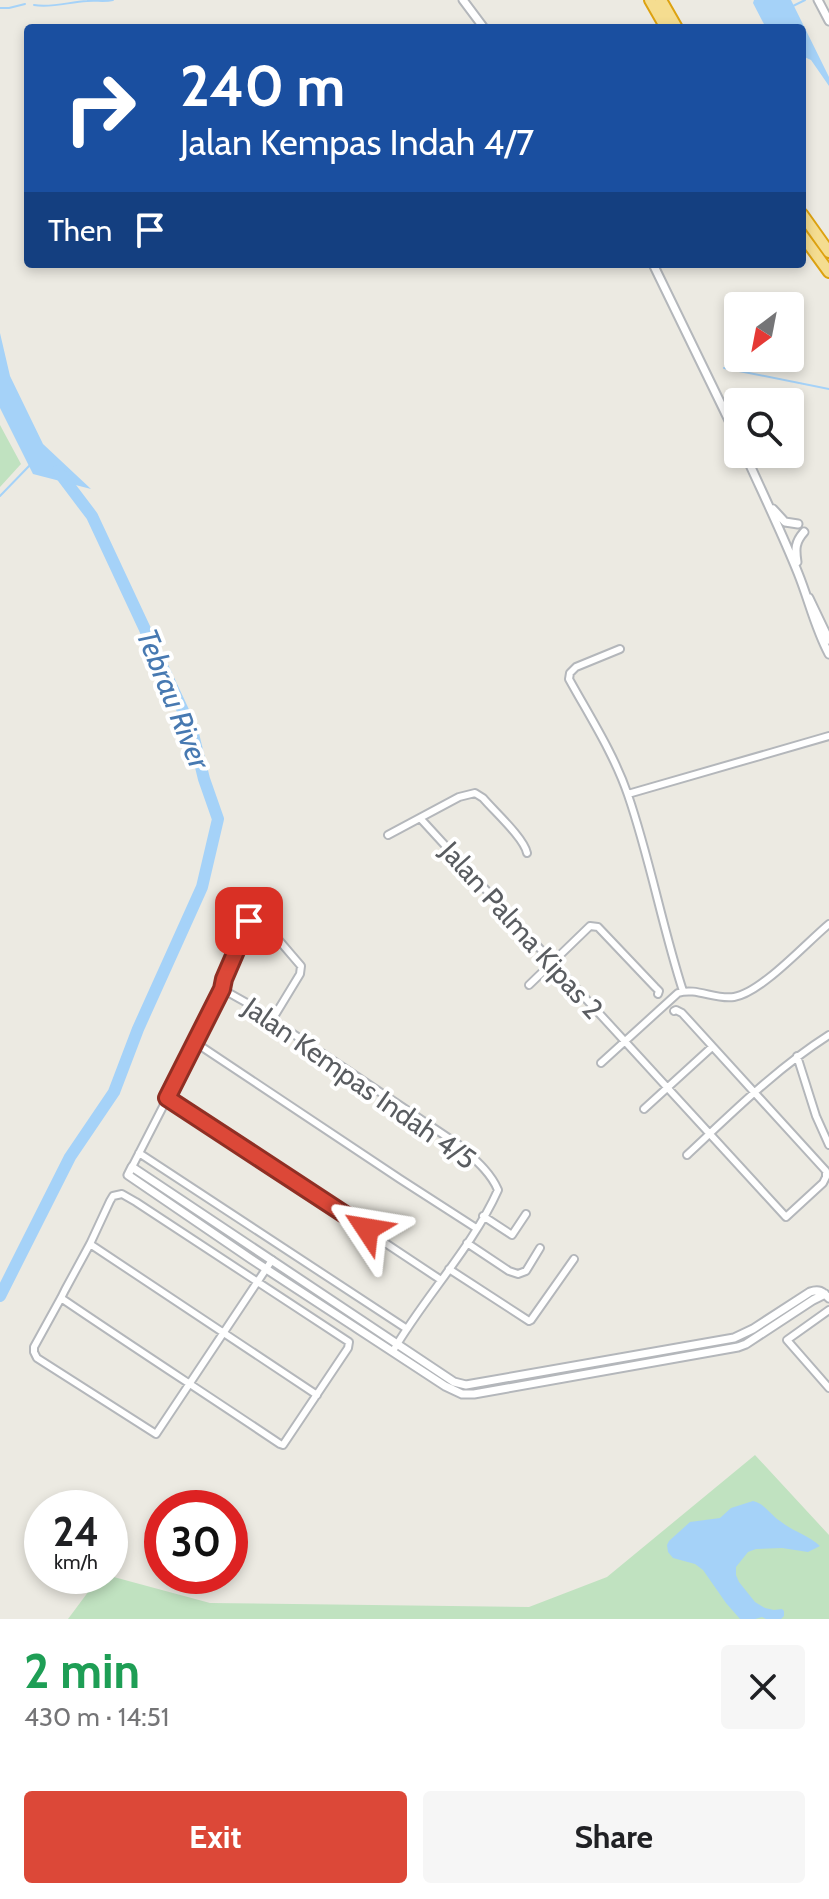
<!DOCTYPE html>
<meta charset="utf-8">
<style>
:root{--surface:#fff;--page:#f6f6f6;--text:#202124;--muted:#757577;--accent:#dc4838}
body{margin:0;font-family:Cabin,sans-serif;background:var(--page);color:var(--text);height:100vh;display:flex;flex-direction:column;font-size:30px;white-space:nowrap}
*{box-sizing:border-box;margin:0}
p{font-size:26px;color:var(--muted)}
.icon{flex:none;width:44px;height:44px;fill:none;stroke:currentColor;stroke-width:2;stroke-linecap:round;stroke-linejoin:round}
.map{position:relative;height:1619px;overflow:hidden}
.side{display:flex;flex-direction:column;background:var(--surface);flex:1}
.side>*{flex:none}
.top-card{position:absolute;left:24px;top:24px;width:782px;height:244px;border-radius:8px;box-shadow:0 4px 12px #0003;background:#1a4fa0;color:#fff;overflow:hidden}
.needle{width:52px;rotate:212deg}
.buttons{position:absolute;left:724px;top:292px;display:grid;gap:16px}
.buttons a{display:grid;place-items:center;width:80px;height:80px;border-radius:8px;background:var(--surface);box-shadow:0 4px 12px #0003;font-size:40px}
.speed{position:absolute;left:24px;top:1490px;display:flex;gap:16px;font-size:40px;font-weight:700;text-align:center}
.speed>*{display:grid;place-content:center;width:104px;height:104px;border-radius:50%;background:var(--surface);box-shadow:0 4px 12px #0003;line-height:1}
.speed small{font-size:20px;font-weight:400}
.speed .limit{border:12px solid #d22;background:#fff;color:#111}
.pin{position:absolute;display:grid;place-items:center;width:68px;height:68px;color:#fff;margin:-34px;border-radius:16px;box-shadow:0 4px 12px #0006}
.me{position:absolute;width:88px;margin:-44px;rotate:303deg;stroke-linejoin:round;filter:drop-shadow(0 0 6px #0008)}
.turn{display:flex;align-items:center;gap:28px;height:168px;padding:0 24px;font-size:36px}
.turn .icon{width:104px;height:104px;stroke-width:2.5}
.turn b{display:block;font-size:56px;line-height:68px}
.then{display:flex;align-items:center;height:76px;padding:0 24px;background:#0003;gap:16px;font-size:30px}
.round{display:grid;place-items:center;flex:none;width:84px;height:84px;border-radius:8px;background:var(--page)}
.headline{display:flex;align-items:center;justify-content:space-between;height:136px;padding:0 24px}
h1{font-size:48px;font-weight:700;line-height:60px;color:#1e9e55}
.primary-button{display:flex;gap:16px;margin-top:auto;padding:16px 24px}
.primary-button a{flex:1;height:92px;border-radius:8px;background:var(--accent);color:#fff;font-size:32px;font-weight:700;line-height:92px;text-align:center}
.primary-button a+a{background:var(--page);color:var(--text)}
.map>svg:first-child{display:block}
.green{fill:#c0e2c0}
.water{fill:#a5d2f8}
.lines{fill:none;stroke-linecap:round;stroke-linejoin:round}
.stream{stroke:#a5d2f8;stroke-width:2}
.river{stroke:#a5d2f8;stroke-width:12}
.minor-casing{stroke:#b4b7bb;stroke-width:10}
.tertiary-casing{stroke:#b4b7bb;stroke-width:11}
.motorway-casing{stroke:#dda210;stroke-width:14}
.minor{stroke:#fff;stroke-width:6}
.tertiary{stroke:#fff;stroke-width:7}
.motorway{stroke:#f5dd90;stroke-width:10}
.route-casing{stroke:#8f2f24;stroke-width:20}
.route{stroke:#dc4838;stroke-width:14}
.labels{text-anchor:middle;stroke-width:8;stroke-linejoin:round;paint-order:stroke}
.street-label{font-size:28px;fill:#5a5d61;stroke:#fff}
.water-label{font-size:30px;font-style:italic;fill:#4779b1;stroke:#fff}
</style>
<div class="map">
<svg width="829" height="1619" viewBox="0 0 829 1619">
<rect width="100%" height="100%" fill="#eceae2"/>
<!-- green -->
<path class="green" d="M0,425L21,464L0,487Z
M755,1455L829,1535V1619H68L100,1576H110L210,1603L529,1607L607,1577Z"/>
<!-- water -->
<path class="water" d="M754,0H791L829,77V86L811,60L802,56V28H766L753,3Z
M0,333L10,376L43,444L91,489L33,474L0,408Z
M753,1501C765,1504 770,1514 780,1521C792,1531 808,1535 820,1546L808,1552L782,1548L756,1549L748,1552L736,1567V1575L739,1582L755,1602L765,1608L774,1610L782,1609L784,1611V1616L781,1619H766L762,1617L755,1619H740L726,1603L703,1570L695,1564L673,1558L668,1552L667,1545L669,1541L690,1522L720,1518L731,1508Z"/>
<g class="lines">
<!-- stream -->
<path class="stream" d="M34,5C52,8 69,2 87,1C96,0 104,2 113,0
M793,6L805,0
M0,8H9L25,4
M724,368L829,389
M0,496L30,465"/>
<!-- river -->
<path class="river" d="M0,1296L70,1157L114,1092L138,1029L202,887L218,819L204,779L192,730L92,516L58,471"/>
<!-- minor casing -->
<g class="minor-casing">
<path id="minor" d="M620,649L576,667L570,673L569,679C590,717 614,754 628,795C650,859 662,926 683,991
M628,794L829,736
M420,818L786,1217L823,1183L826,1177V1171L682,1013L676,1010L674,1011
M388,835L459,797L475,793L483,798C494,811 524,838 527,853
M529,985L590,926L598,927L655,987L659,991L658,994
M222,989L247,1003L459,1145C473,1158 490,1171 498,1190C472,1248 425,1296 393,1351
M196,1043L400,1179L476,1228
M797,1056L816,1116L829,1145
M601,1063L678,993C696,987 715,1000 734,997C761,993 807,942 829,924
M167,1098L441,1280
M644,1109L712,1047
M139,1153L407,1329
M687,1155C732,1113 777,1068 829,1035
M132,1167L210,1015L251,917H259L301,966L300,974L272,1020
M483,1216L512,1235L526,1214
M467,1243L509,1271L518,1274L526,1271L540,1248
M90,1244L317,1395
M449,1269L529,1321L531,1320L574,1259
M61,1298C133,1347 207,1395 280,1444L283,1445L348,1348L349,1342L136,1202L122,1194L113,1196L110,1201L90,1244L65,1290L61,1298L34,1347V1352L37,1358L156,1434C195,1376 233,1318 272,1260
M829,1310L787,1340L829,1388"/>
</g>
<!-- tertiary casing -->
<g class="tertiary-casing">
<path id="tertiary" d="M463,0L484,28
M818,0L829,21
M653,264L738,439
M745,454C763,494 782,533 798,573C809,600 815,628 829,654
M773,509L785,522L798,524
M797,562C795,549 795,542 804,532
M809,598L829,640
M825,1294L813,1300L746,1344L738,1347L474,1394H462L445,1386L251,1259L128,1175L132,1167L454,1382L466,1385L734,1338L753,1329L810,1292C819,1289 822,1291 829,1298"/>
</g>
<!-- motorway casing -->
<g class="motorway-casing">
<path id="motorway" d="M650,0L666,28
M661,0L677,28
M802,214L829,252
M802,235L829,272"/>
</g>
<!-- minor -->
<use href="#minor" class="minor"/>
<!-- tertiary -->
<use href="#tertiary" class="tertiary"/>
<!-- motorway -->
<use href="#motorway" class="motorway"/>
</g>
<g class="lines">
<!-- route casing -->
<g class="route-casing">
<path id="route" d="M249,921L224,979L222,989L167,1098L367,1229"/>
</g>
<!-- route -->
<use href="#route" class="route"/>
</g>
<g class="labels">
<!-- street labels -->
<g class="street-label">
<text transform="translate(522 930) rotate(48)" y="10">Jalan Palma Kipas 2</text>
<text transform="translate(360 1083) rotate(35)" y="10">Jalan Kempas Indah 4/5</text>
</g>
<!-- water labels -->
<g class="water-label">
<text transform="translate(173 699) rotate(68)" y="10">Tebrau River</text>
</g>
</g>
</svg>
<div class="buttons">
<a><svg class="needle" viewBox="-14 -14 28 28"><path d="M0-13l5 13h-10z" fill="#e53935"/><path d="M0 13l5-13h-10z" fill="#757577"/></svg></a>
<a><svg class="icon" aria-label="search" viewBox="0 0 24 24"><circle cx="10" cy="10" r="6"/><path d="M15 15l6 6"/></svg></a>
</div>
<div class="speed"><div>24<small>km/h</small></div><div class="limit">30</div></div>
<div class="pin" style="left:249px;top:921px;background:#d93025"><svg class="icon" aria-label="arrive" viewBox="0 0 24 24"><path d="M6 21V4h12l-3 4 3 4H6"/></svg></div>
<svg class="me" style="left:367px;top:1229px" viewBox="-20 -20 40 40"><path d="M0-17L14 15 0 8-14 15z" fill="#dc4838" stroke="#fff" stroke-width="4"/></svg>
<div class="top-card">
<div class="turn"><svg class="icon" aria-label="right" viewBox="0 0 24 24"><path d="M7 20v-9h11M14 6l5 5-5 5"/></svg><div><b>240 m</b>Jalan Kempas Indah 4/7</div></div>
<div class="then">Then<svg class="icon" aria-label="arrive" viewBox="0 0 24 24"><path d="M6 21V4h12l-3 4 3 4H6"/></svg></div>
</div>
</div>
<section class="side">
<div class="headline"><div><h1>2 min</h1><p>430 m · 14:51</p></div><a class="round"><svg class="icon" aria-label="close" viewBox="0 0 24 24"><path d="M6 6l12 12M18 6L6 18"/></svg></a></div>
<div class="primary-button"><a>Exit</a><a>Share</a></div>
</section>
